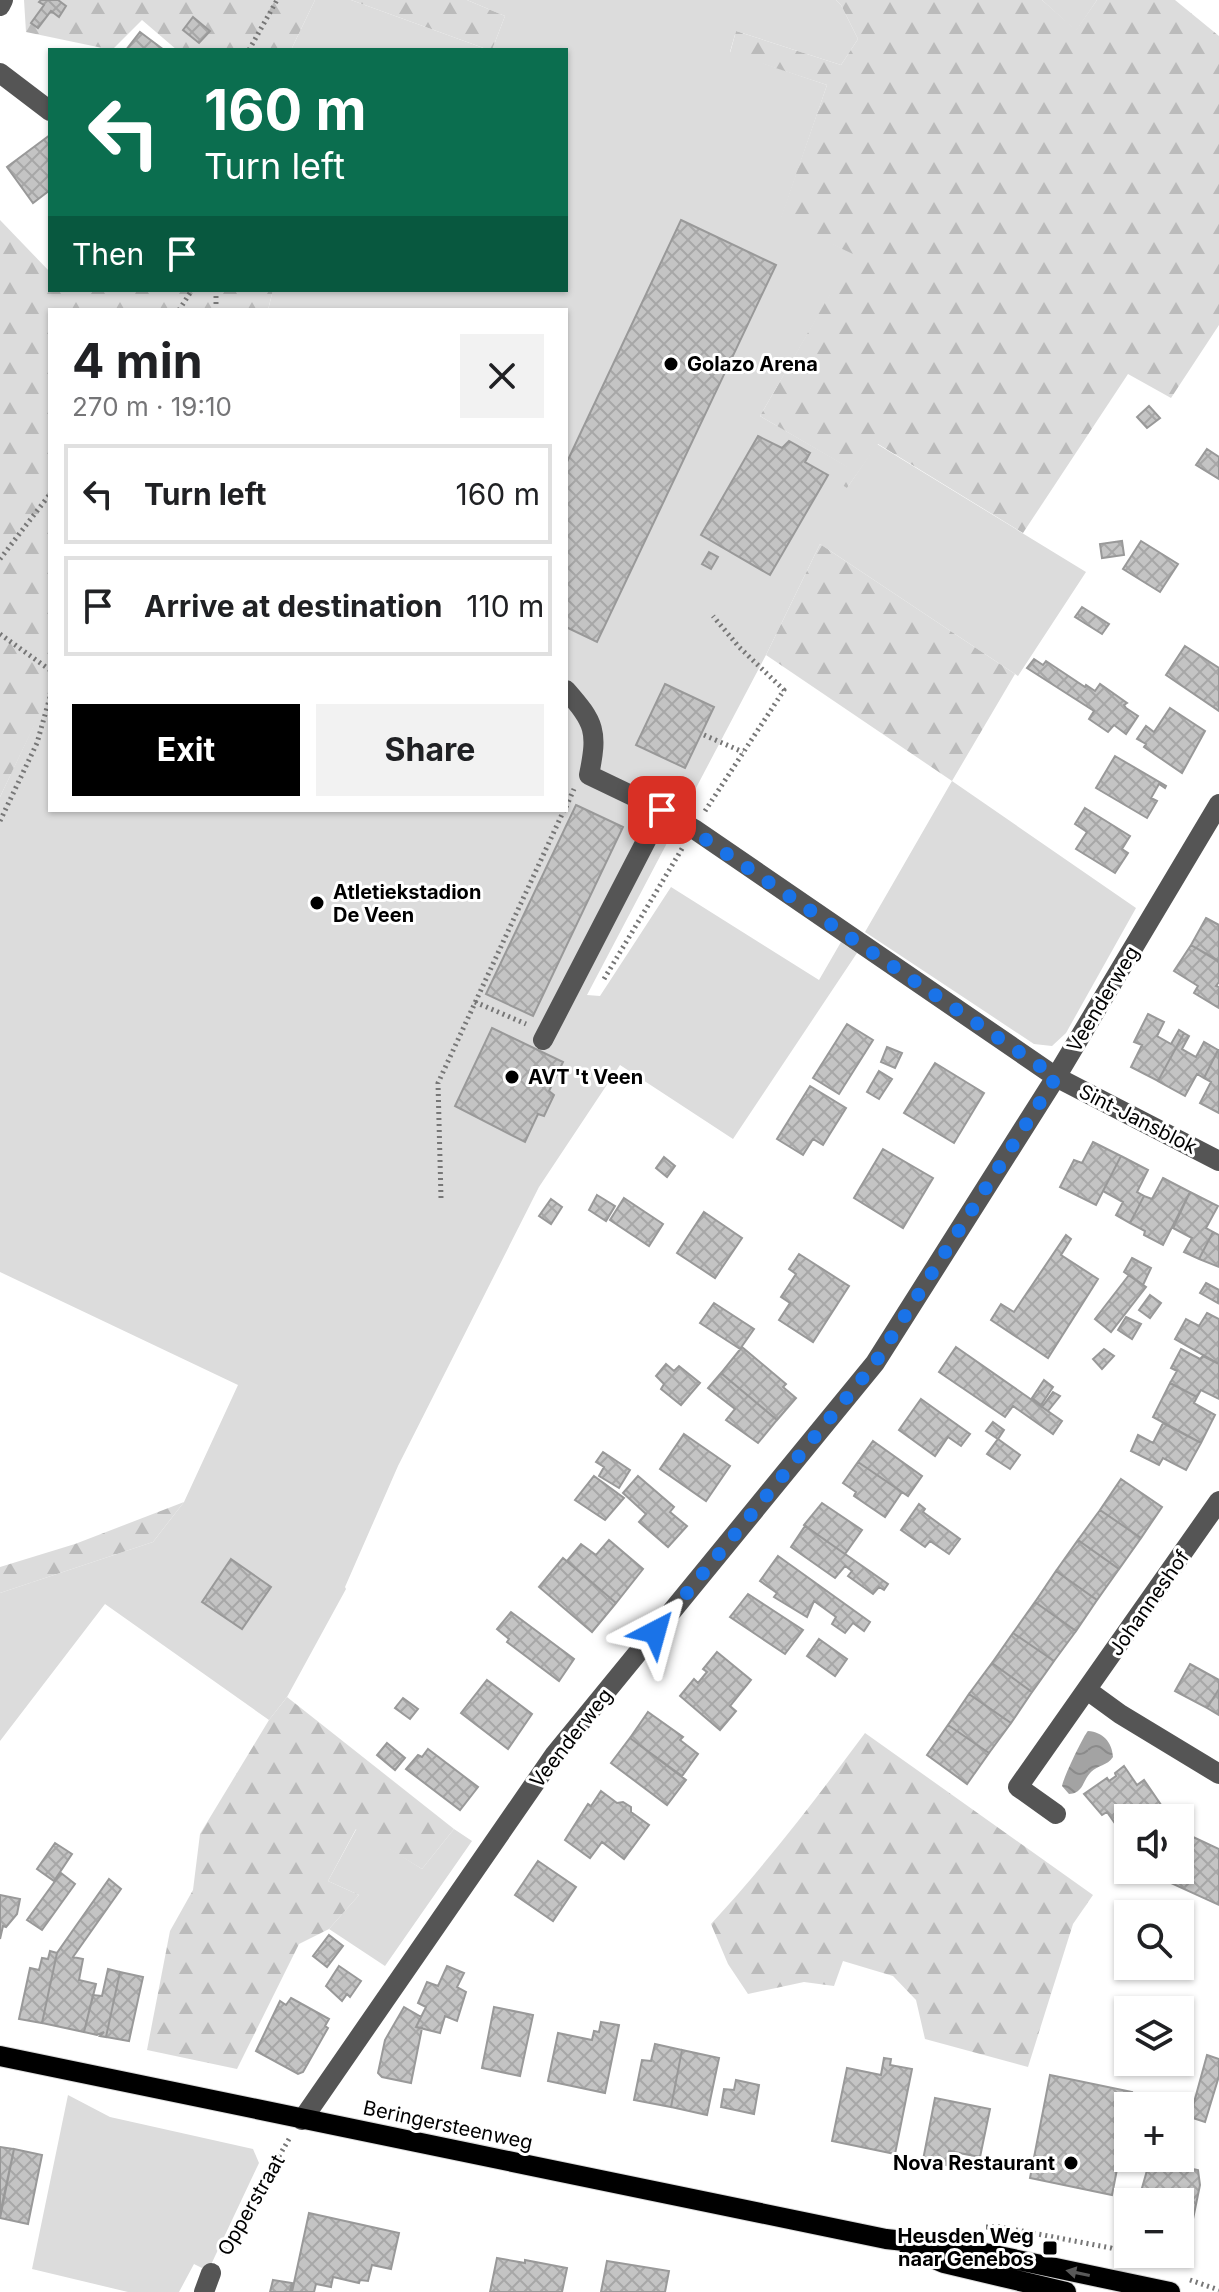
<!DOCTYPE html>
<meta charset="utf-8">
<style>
:root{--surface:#fff;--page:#f2f2f2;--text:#202124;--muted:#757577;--line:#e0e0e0;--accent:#000}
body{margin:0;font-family:Inter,sans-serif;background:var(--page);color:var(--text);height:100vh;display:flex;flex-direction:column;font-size:30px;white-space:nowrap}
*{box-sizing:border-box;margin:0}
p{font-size:26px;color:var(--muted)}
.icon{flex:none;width:44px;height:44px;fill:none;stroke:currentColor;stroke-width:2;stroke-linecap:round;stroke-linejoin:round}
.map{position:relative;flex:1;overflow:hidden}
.panel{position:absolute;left:48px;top:308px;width:520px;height:504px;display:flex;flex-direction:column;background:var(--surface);border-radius:0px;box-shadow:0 2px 6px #0004}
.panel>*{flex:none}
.banner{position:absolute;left:48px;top:48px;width:520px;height:244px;border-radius:0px;box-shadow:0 2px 6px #0004;background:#0b6e4f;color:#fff;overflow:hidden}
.buttons{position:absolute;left:1114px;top:1804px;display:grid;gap:16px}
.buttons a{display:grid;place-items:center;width:80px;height:80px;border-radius:0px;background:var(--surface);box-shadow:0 2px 6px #0004;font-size:40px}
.pin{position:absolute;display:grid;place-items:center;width:68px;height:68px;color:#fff;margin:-34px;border-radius:16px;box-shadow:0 4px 12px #0006}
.me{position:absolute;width:88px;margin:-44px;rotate:39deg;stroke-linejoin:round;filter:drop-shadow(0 0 6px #0008)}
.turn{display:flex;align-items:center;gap:28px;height:168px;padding:0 24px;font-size:36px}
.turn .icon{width:104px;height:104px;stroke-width:2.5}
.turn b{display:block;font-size:56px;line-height:68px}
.then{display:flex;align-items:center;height:76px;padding:0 24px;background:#0003;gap:16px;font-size:30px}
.round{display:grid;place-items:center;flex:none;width:84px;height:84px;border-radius:0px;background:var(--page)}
.headline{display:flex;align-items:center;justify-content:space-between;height:136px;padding:0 24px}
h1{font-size:48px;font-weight:700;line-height:60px}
.action{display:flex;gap:16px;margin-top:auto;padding:16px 24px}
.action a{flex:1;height:92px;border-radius:0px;background:var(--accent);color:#fff;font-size:32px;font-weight:700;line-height:92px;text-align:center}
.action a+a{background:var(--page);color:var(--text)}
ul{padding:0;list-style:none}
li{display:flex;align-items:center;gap:24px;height:100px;margin:0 16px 12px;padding:0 8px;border:4px solid var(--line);border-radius:0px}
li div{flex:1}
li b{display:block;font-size:30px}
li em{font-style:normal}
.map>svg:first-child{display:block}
.green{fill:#dcdcdc}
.forest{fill:url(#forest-firs)}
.water{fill:url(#water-waves)}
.building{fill:url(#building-cross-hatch);stroke:#999;stroke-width:2}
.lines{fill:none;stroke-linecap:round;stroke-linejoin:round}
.major-casing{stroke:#dbdbdb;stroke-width:22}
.path{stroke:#777;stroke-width:5;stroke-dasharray:2 4;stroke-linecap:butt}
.minor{stroke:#555;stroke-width:20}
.major{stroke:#000;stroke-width:20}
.oneway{fill:#595959}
.route{stroke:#1a73e8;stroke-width:14;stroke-dasharray:0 25.2}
.poi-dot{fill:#000;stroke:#fff;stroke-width:3}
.labels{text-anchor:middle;stroke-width:6;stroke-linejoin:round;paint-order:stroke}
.poi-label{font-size:20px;font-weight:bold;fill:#000;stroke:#fff;text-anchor:start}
.street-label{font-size:20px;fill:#000;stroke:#fff}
</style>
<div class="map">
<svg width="1219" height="2292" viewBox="0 0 1219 2292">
<defs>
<pattern id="forest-firs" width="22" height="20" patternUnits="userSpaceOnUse" patternTransform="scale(2)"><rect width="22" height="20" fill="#dcdcdc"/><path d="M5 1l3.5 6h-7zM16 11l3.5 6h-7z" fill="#bbb"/></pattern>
<pattern id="water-waves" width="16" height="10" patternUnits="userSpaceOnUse" patternTransform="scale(2)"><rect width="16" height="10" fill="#a3a3a3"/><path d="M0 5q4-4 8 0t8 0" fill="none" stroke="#8b8b8b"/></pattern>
<pattern id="building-cross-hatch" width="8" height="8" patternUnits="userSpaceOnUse" patternTransform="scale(2)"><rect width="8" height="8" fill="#c4c4c4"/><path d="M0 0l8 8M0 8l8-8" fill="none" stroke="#a7a7a7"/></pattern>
</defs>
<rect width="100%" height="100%" fill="#fff"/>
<!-- green -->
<path class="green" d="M315,0H351L489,50H291Z
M467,0H836L841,5L858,39L841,65L736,31L730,52L827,85L781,219L854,254L760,416L848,467L847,488L877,444L1086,572L1018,676L820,544L766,655L587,995L600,996L671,887L819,980L841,942L857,953L733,1139L620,1065L539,1187L398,1466L345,1587L346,1589L287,1697L269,1720L105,1604L0,1741V1593L153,1542L184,1502L238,1385L0,1272V797L34,725L50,734V810H566V310H268L273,290H566V50H492L505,16Z
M1042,0H1097L1076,31Z
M952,781L1136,908L1066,1033L1052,1046L1034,1044L865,932Z
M357,1828L422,1869L454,1829L472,1841L385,1966L329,1929L359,1895L328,1881Z
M68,2095L110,2117L253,2149L259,2163L208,2271L194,2264L179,2292H128L32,2269Z"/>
<!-- forest -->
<path class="forest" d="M24,0H315L291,50H177L142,20L112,50L26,32Z
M351,0H467L505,16L492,50H489Z
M836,0H1042L1076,30L1097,0H1175L1219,36V325L1171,398L1128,374L1023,533L878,444L847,488L839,483L847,467L760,416L853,254L780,220L827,85L730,53L736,31L841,65L858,39L841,5Z
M0,220L50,272V290H273L268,310H50V734L34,726L0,797Z
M820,544L1015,674L952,781L766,655Z
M184,1502L153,1542L0,1593V1567L75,1544Z
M287,1697L454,1829L422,1869L356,1829L328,1881L359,1895L329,1929L299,1944L237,2069L147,2050L170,1931L193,1890L200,1834L269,1720Z
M865,1733L1093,1895L1073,1924L1028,2067L925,2039L916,2000L893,1976L843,1961L834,1986L804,1982L748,1994L728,1964L711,1924C767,1863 816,1799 865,1733Z"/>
<!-- water -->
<path class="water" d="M1088,1731C1103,1732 1112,1742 1113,1757C1107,1766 1098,1765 1091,1772C1082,1781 1084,1793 1069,1794L1062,1786C1063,1779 1083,1736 1088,1731Z"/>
<!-- building -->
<path class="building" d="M41,0H58L66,6L59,17L51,11L38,28L31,23L44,5L39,2Z
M193,17L210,31L199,43L183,30Z
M140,32L164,50H126Z
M50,135V190L33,203L7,167Z
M681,220L776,265L597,642L566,627V464Z
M1149,406L1160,418L1147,428L1137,417Z
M758,436L782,448L789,441L810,453L805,462L828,475L770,575L701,535Z
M1207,449L1219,457V479L1196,465Z
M1122,541L1124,555L1102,558L1100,544Z
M1141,541L1178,564L1160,592L1123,569Z
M709,552L718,557L711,569L702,564Z
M1082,607L1109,624L1102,634L1075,617Z
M1185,646L1219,668V711L1166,675Z
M1034,659L1043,665L1046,661L1085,687L1086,685L1095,691L1100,684L1127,703L1124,705L1126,708L1138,716L1126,734L1114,725L1108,732L1089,719L1094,711L1027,668Z
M665,684L714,707L685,768L636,745Z
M1170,708L1205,731L1182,773L1144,747L1146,744L1137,739L1146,726L1154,732Z
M1115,756L1166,786L1165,788L1159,784L1151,798L1157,801L1147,818L1096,788Z
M576,805L623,827L533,1016L486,994Z
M1085,808L1130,836L1122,849L1128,853L1115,873L1076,849L1087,832L1075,824Z
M1206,918L1219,925V961L1191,945Z
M1191,945L1219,962V982L1216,986L1219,987V1008L1194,993L1198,986L1174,971Z
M1148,1014L1164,1022L1157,1036L1171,1044L1179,1030L1184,1033L1158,1081L1131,1067L1142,1045L1134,1042Z
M847,1024L873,1040L839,1094L813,1078Z
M492,1028L563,1062L549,1091L554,1095L544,1116L538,1114L525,1142L455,1106Z
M1184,1033L1189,1036L1182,1049L1196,1057L1204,1042L1218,1050L1204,1078L1197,1074L1185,1096L1158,1081Z
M887,1047L902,1053L895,1068L881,1062Z
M1218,1050H1219V1113L1200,1103L1211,1082L1204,1078Z
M935,1063L984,1093L954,1143L904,1113Z
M879,1071L892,1079L879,1099L867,1092Z
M810,1086L846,1108L823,1145L813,1139L803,1155L777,1139Z
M1093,1142L1121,1156L1096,1205L1060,1187L1074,1160L1082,1163Z
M883,1149L933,1178L903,1228L854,1198Z
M1121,1156L1148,1170L1137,1192L1144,1196L1130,1223L1116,1215L1123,1202L1103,1191Z
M664,1157L675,1166L667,1177L656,1168Z
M1163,1178L1190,1192L1163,1245L1144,1235L1145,1231L1130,1223L1144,1196L1152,1199Z
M1190,1192L1218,1206L1206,1228L1213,1232L1199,1259L1184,1252L1192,1238L1173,1228Z
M597,1195L615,1206L606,1221L589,1210Z
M624,1198L663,1224L649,1246L610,1220Z
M551,1199L562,1207L551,1224L539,1216Z
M704,1212L742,1238L715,1278L677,1253Z
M1213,1232L1219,1235V1267L1199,1259Z
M1066,1235L1071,1239L1061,1255L1098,1279L1048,1358L991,1320L1001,1304L1014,1312Z
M799,1254L849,1286L813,1342L779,1320L790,1303L781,1297L796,1274L789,1269Z
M1132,1258L1151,1268L1143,1285L1124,1272Z
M1129,1275L1146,1287L1111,1332L1095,1319Z
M1206,1283L1219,1290L1218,1303L1200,1293Z
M1150,1295L1161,1303L1150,1318L1139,1310Z
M714,1303L754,1329L740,1349L700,1323Z
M1207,1313L1219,1319V1364L1175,1339L1186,1319L1199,1326Z
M1126,1317L1141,1324L1132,1339L1118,1330Z
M742,1347L786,1384L783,1387L796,1398L777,1420L721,1373Z
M956,1347L1062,1421L1053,1434L1013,1406L1005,1417L939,1372Z
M1104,1349L1114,1356L1102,1369L1093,1359Z
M1181,1349L1200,1359L1203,1356L1219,1364V1399L1201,1390L1197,1397L1170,1383L1177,1371L1171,1368Z
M666,1364L674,1371L679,1366L700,1383L681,1405L661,1389L664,1384L656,1376Z
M721,1373L777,1420L758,1443L726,1420L735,1409L708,1388Z
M1044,1380L1053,1387L1041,1405L1032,1398Z
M1170,1383L1197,1397L1194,1403L1215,1415L1201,1443L1153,1417Z
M1053,1392L1060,1396L1048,1411L1042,1407Z
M921,1399L970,1434L961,1446L948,1437L935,1456L899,1430Z
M993,1422L1004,1430L998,1439L986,1431Z
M1163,1423L1201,1443L1186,1470L1163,1458L1159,1465L1131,1451L1138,1435L1153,1443Z
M684,1434L730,1466L706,1501L660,1469Z
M998,1439L1020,1455L1010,1469L987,1454Z
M873,1441L922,1476L908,1496L858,1462Z
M603,1452L630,1470L619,1488L599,1476L604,1467L596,1462Z
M858,1462L902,1492L885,1517L854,1496L856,1492L843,1483Z
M594,1476L624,1498L605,1520L575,1500Z
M638,1476L674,1507L670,1512L687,1526L668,1547L639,1522L646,1514L623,1493Z
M1121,1479L1162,1507L1141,1538L1100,1510Z
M822,1503L862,1530L845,1554L804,1525Z
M919,1504L925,1509L923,1512L960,1539L949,1554L930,1541L925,1547L901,1530Z
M1100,1510L1141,1538L1119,1569L1078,1540Z
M805,1526L888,1584L884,1590L879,1587L873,1594L848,1576L852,1571L845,1566L835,1578L791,1547Z
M609,1540L643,1569L616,1603L567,1561L581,1544L596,1555Z
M1078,1540L1119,1569L1097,1600L1056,1571Z
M778,1556L870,1622L864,1631L853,1623L845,1633L832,1624L836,1617L814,1601L807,1617L774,1597L777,1593L760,1581Z
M563,1558L616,1603L592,1632L539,1587Z
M231,1559L271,1587L242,1629L202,1602Z
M1056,1571L1097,1600L1076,1631L1035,1602Z
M748,1594L803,1630L785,1654L730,1617Z
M1035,1602L1076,1631L1054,1661L1013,1633Z
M511,1612L574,1659L559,1681L507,1642L509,1639L497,1629Z
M1013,1633L1054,1661L1032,1692L992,1663Z
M819,1639L847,1659L835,1676L807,1656Z
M717,1652L751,1680L730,1706L736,1711L720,1730L680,1696L694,1679L698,1683L707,1672L703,1669Z
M992,1663L1032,1692L1011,1723L969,1694Z
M1190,1664L1219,1680V1689L1207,1708L1175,1691Z
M487,1680L532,1714L508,1749L461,1713Z
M1219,1689V1715L1207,1708Z
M969,1694L1011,1723L989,1753L948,1725Z
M403,1698L418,1709L410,1719L395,1708Z
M648,1712L683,1737L680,1740L698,1754L682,1776L630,1738Z
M948,1725L989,1753L967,1784L927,1755Z
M630,1738L686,1780L667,1805L611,1763Z
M387,1743L405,1758L395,1770L377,1755Z
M428,1749L478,1787L460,1810L406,1769L418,1755L422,1757Z
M1124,1766L1137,1785L1144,1780L1170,1818H1128V1842L1107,1812L1102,1815L1084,1794L1107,1778L1109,1781L1116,1776L1115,1773Z
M601,1791L617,1803L623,1802L631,1807V1812L649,1825L624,1859L602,1842L590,1858L565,1840L588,1804L591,1806Z
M1193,1837L1219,1849V1905L1171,1883L1177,1870H1180V1864Z
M55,1843L72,1854L54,1881L37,1869Z
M538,1861L576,1887L553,1921L515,1895Z
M61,1873L75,1884L42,1930L27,1920Z
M109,1879L121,1889L73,1957L83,1959L79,1980L96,1984L84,2032L42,2023L57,1953Z
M0,1895L20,1899L17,1914L6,1927L3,1926L0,1939Z
M329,1935L343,1946L327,1967L313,1956Z
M50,1951L57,1953L42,2023L19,2019L30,1968L39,1970L42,1958L48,1959Z
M339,1966L361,1981L350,1997L347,1994L342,2001L326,1986Z
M447,1966L464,1973L457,1987L466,1992L457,2021L445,2016L440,2033L416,2027L426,2007L418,2003L427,1982L438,1986Z
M108,1969L120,1972L106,2037L100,2036L104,2032L97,2035L84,2032L93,1995L102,1996Z
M120,1972L143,1977L129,2041L106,2037Z
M291,1998L329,2019L325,2026L328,2028L303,2072L298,2074L256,2051L280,2001L286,2005Z
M404,2007L421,2017L416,2027L422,2028L411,2083L382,2077L378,2073L385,2040Z
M494,2007L533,2015L520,2076L482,2068Z
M601,2022L619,2025L605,2093L548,2081L558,2033L592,2040L594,2031L599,2032Z
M655,2044L682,2050L671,2107L634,2100L642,2060L651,2061Z
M682,2050L719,2058L707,2115L671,2107Z
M1207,2055L1219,2059V2076L1205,2122L1190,2117Z
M884,2058L891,2059L890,2065L912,2069L895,2154L832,2141L847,2068L881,2075Z
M1050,2075L1132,2092L1112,2195L1030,2178Z
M736,2080L759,2085L754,2114L721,2107L724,2090L721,2107L724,2089L734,2090Z
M935,2098L990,2109L980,2157L949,2151L946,2165L923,2160Z
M0,2147L14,2149L0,2214Z
M14,2149L42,2155L28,2224L0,2218Z
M1150,2160L1198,2170L1200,2185L1193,2219L1180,2217V2202H1138Z
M309,2213L399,2233L391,2269L372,2265L368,2281L360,2280L359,2283L333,2277L331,2287L316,2284L314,2292H292Z
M497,2258L525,2263V2260L567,2268L562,2292H490Z
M607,2261L669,2271L665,2292H601Z
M273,2280L292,2283L290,2292H270Z"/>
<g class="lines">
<!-- major casing -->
<g class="major-casing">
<path id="major" d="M0,2056L886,2239L951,2246L1170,2292
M909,2248L944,2263L1066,2292"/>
</g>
<!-- path -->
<path class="path" d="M249,50L277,0
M179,310L192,290
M216,310V290
M0,559L50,494
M0,634L50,670
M704,735L743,752
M566,807L574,789
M705,811L784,690L739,647L713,616
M0,821L37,743L50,697
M604,979L683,847
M475,1002L526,1024
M441,1198L438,1083L564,810
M986,2227H1001L1111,2248L1144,2260
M222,2255L289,2139
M1190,2280L1219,2290"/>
<!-- minor -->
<path class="minor" d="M0,6L3,0
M0,73L50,111
M566,690C595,723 598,731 589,775L662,810L694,829L1056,1077L1219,1161
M543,1040L662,810
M1087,1690L1120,1714L1219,1774
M1056,1814L1018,1787L1219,1501
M302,2120L555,1754L875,1363L1056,1077L1219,804
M204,2292L211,2273"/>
<!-- major -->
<use href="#major" class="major"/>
</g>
<!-- one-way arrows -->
<defs><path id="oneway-solid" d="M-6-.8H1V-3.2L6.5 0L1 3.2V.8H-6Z" transform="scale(2)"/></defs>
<use class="oneway" href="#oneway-solid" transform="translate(1078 2273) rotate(-168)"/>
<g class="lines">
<!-- route -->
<path class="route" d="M655,1632L875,1363L1056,1077L662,810"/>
</g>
<!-- markers -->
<g class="poi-dot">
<circle cx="671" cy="364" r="8"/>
<circle cx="317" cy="903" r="8"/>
<circle cx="512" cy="1077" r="8"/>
<circle cx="1071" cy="2163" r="8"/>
<rect x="1042" y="2240" width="16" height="16" rx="4"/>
</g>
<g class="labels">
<!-- poi labels -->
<g class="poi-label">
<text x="687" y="371">Golazo Arena</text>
<text x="333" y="899">Atletiekstadion<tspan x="333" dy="23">De Veen</tspan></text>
<text x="528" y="1084">AVT 't Veen</text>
<text x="1055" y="2170" text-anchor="end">Nova Restaurant</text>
<text x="1034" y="2243" text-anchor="end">Heusden Weg<tspan x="1034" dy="23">naar Genebos</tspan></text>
</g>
<!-- street labels -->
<g class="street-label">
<text transform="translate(1103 999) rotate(-59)" y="7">Veenderweg</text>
<text transform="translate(1138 1119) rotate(27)" y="7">Sint-Jansblok</text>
<text transform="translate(1149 1603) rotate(-55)" y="7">Johanneshof</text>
<text transform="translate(571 1738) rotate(-52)" y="7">Veenderweg</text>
<text transform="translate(448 2125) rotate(12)" y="7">Beringersteenweg</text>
<text transform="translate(251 2205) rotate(-60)" y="7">Opperstraat</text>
</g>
</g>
</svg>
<div class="buttons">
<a><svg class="icon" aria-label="sound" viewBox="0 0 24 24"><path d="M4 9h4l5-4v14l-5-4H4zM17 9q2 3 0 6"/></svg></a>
<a><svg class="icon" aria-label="search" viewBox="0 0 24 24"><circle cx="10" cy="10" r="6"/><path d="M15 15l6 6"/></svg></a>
<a><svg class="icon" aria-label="layers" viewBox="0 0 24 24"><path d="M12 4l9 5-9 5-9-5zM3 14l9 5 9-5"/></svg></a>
<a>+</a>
<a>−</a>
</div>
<div class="pin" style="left:662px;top:810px;background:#d93025"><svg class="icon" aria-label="arrive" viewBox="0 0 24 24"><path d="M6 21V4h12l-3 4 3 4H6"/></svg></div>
<svg class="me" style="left:655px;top:1632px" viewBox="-20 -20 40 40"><path d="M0-17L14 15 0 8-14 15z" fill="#1a73e8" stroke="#fff" stroke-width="4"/></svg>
<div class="banner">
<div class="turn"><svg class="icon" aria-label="left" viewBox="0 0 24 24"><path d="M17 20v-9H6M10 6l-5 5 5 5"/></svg><div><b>160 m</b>Turn left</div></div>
<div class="then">Then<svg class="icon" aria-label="arrive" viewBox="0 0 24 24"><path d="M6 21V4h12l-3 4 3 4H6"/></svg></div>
</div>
<section class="panel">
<div class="headline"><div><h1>4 min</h1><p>270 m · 19:10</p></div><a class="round"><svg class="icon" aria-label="close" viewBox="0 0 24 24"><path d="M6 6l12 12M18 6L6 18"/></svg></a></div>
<ul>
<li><svg class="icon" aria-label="left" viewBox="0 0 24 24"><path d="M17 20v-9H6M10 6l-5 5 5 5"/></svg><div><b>Turn left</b></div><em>160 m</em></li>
<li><svg class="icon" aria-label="arrive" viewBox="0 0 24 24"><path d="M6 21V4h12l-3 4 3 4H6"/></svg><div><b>Arrive at destination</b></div><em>110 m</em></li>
</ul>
<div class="action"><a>Exit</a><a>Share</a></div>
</section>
</div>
